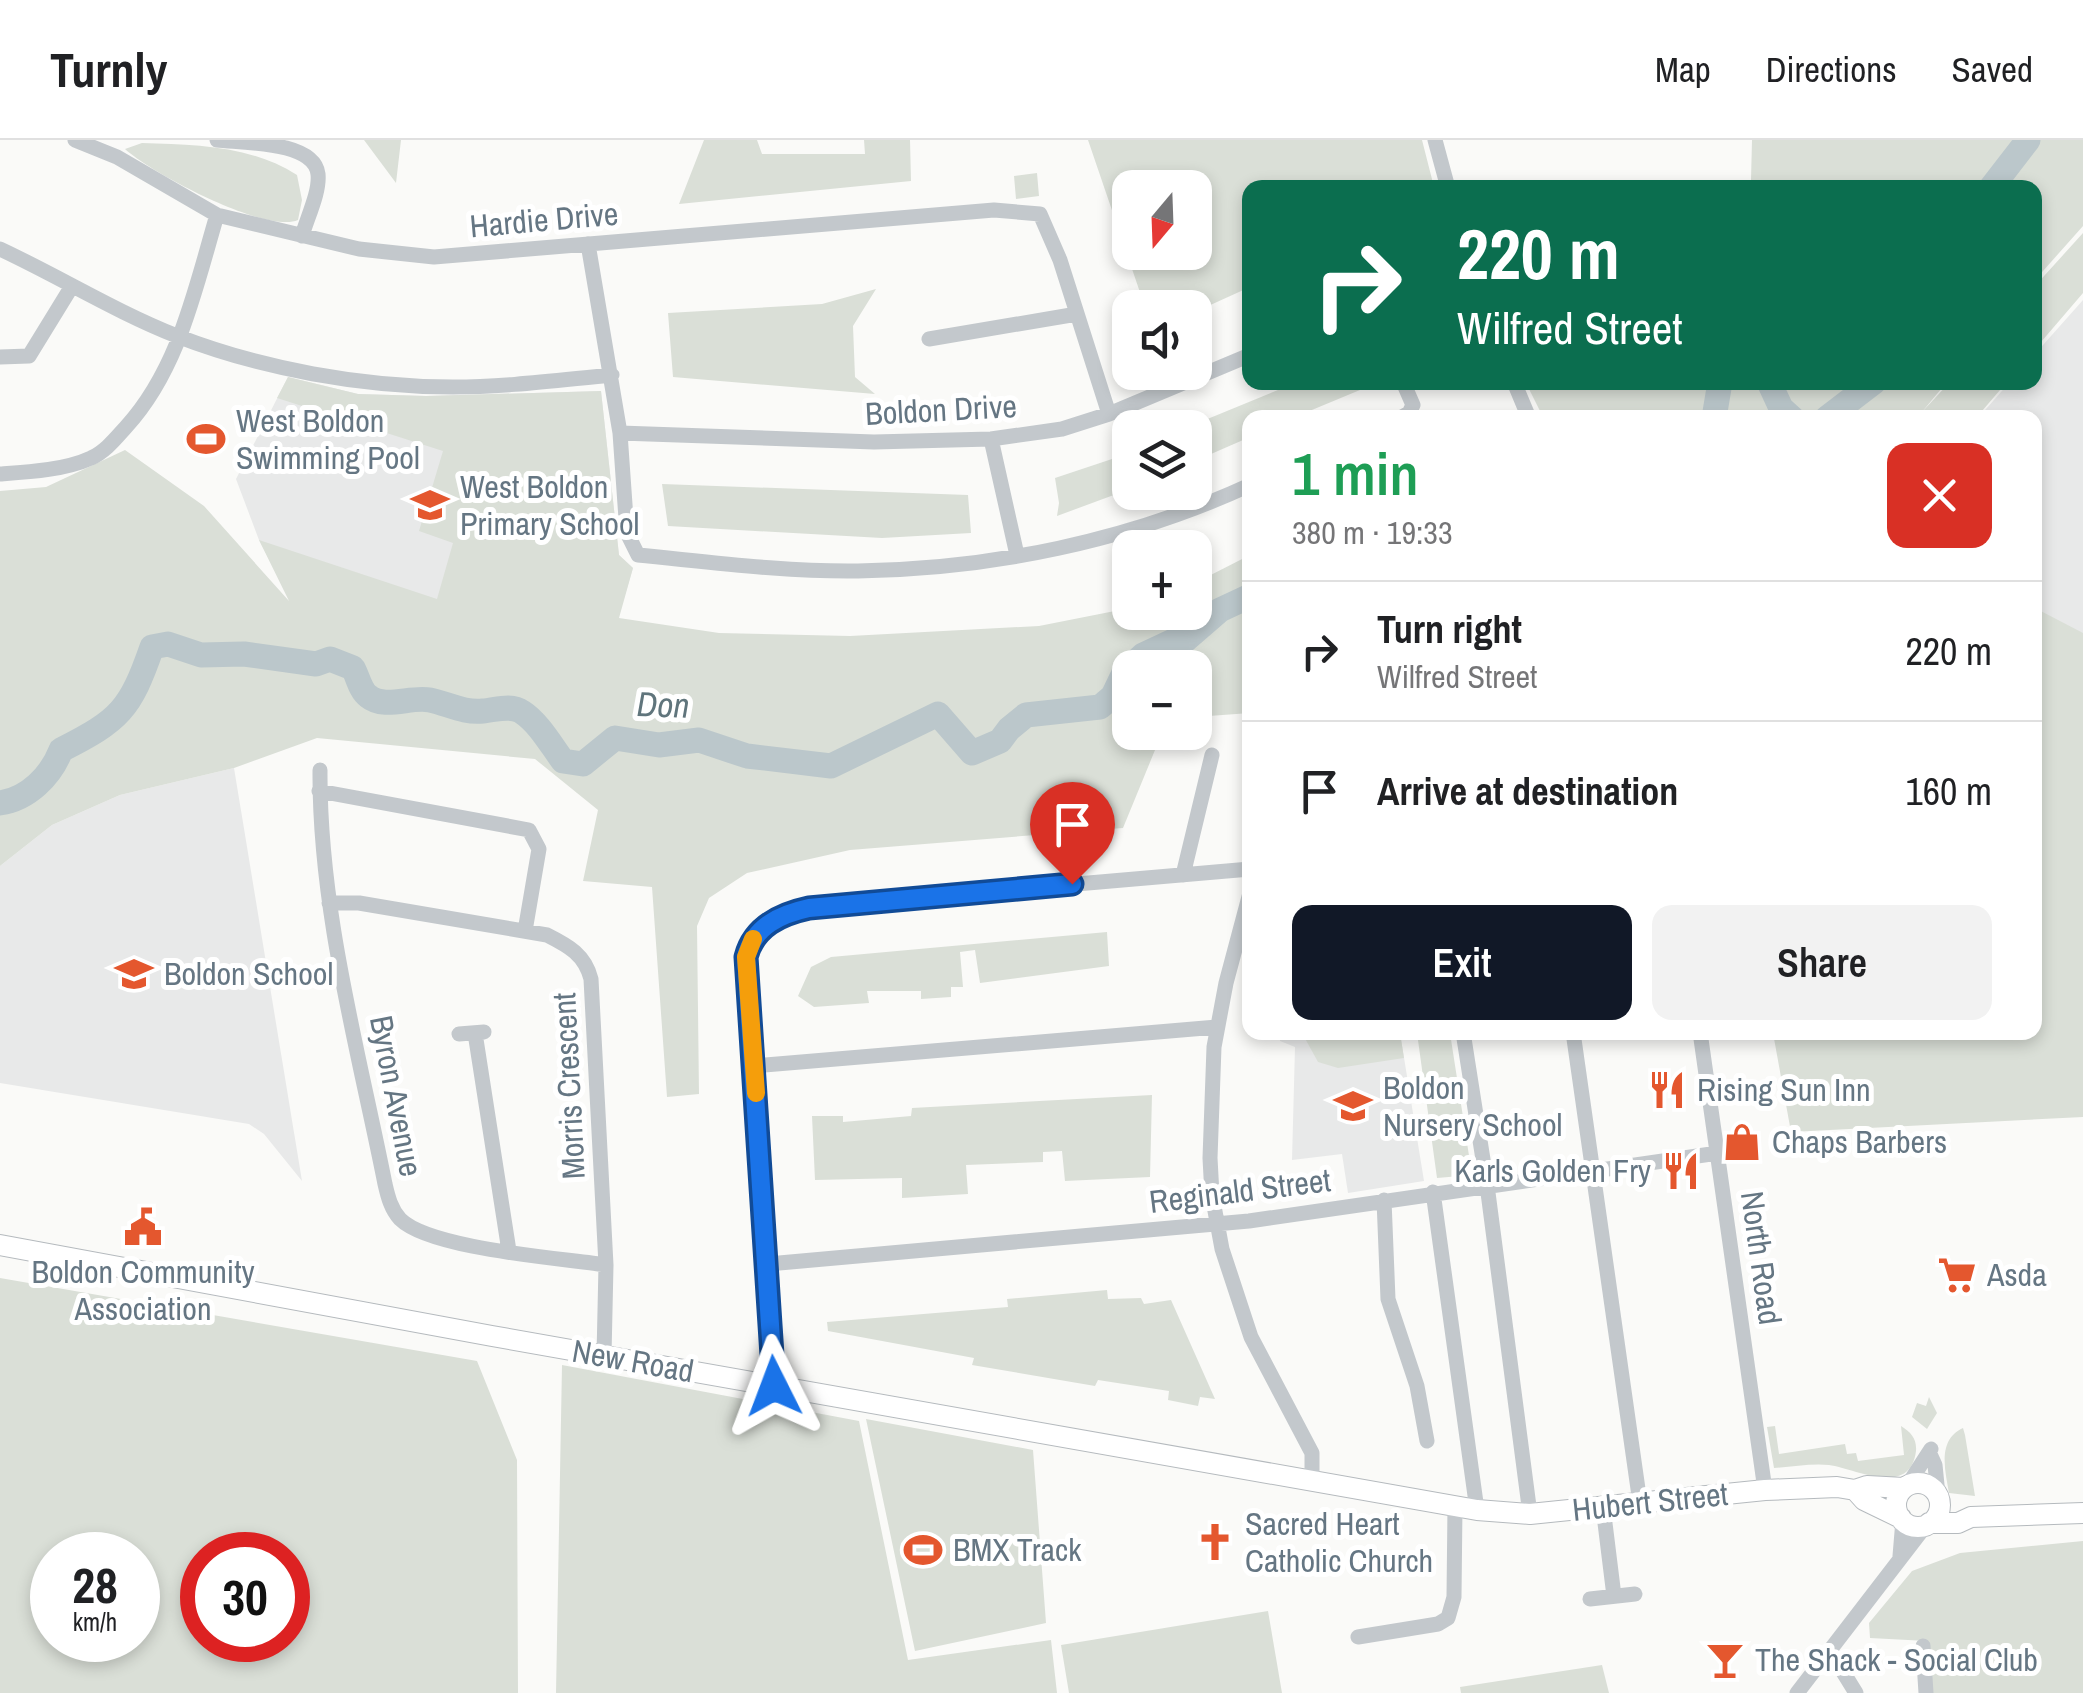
<!DOCTYPE html>
<meta charset="utf-8">
<style>
:root{--surface:#fff;--page:#f2f2f2;--text:#202124;--muted:#757577;--line:#e0e0e0;--accent:#111827}
body{margin:0;font-family:"Archivo Narrow",sans-serif;background:var(--page);color:var(--text);height:100vh;display:flex;flex-direction:column;font-size:38px;white-space:nowrap}
*{box-sizing:border-box;margin:0}
p{font-size:32px;color:var(--muted)}
.icon{flex:none;width:55px;height:55px;fill:none;stroke:currentColor;stroke-width:2;stroke-linecap:round;stroke-linejoin:round}
.map{position:relative;flex:1;overflow:hidden}
.drawer{position:absolute;left:1242px;top:270px;width:800px;height:630px;display:flex;flex-direction:column;background:var(--surface);border-radius:20px;box-shadow:0 5px 15px #0003}
.drawer>*{flex:none}
.top-card{position:absolute;left:1242px;top:40px;width:800px;height:210px;border-radius:20px;box-shadow:0 5px 15px #0003;background:#0b6e4f;color:#fff;overflow:hidden}
.needle{width:65px;rotate:199deg}
.buttons{position:absolute;left:1112px;top:30px;display:grid;gap:20px}
.buttons a{display:grid;place-items:center;width:100px;height:100px;border-radius:20px;background:var(--surface);box-shadow:0 5px 15px #0003;font-size:50px}
.speed{position:absolute;left:30px;top:1392px;display:flex;gap:20px;font-size:50px;font-weight:700;text-align:center}
.speed>*{display:grid;place-content:center;width:130px;height:130px;border-radius:50%;background:var(--surface);box-shadow:0 5px 15px #0003;line-height:1}
.speed small{font-size:25px;font-weight:400}
.speed .limit{border:15px solid #d22;background:#fff;color:#111}
.pin{position:absolute;display:grid;place-items:center;width:85px;height:85px;color:#fff;margin:-102px -42px;border-radius:50% 50% 50% 0;rotate:-45deg;box-shadow:0 0 10px #0007}
.pin .icon{rotate:45deg}
.me{position:absolute;width:110px;margin:-55px;rotate:357deg;stroke-linejoin:round;filter:drop-shadow(0 0 8px #0008)}
.turn{display:flex;align-items:center;gap:35px;height:210px;padding:0 50px;font-size:45px}
.turn .icon{width:130px;height:130px;stroke-width:2.5}
.turn b{display:block;font-size:70px;line-height:85px}
.round{display:grid;place-items:center;flex:none;width:105px;height:105px;border-radius:20px;background:var(--page)}
.summary{display:flex;align-items:center;justify-content:space-between;height:170px;padding:0 50px}
h1{font-size:60px;font-weight:600;line-height:75px;color:#1e9e55}
.button{display:flex;gap:20px;margin-top:auto;padding:20px 50px}
.button a{flex:1;height:115px;border-radius:20px;background:var(--accent);color:#fff;font-size:40px;font-weight:600;line-height:115px;text-align:center}
.button a+a{background:var(--page);color:var(--text)}
ul{padding:0;list-style:none}
li{display:flex;align-items:center;gap:30px;height:140px;padding:0 50px;border-top:2px solid var(--line)}
li div{flex:1}
li b{display:block;font-size:38px}
li em{font-style:normal}
header{display:flex;align-items:center;gap:60px;box-sizing:border-box;height:140px;padding:0 50px;background:var(--surface);border-bottom:2px solid var(--line)}
header strong{font-size:48px}
nav{display:flex;gap:55px;margin-inline-start:auto;font-size:35px}
.map>svg:first-child{display:block}
.built{fill:#e8e9e9}
.green{fill:#dadfd7;fill-rule:evenodd}
.lines{fill:none;stroke-linecap:round;stroke-linejoin:round}
.river{stroke:#bbc7cb;stroke-width:25}
.major-casing{stroke:#b5babe;stroke-width:22}
.minor{stroke:#c3c8cc;stroke-width:15}
.major{stroke:#fff;stroke-width:20}
.route-casing{stroke:#114b97;stroke-width:25}
.route{stroke:#1a73e8;stroke-width:18}
.slow{stroke:#f59e0b;stroke-width:18}
.labels{text-anchor:middle;stroke-width:10;stroke-linejoin:round;paint-order:stroke}
.street-label{font-size:32px;fill:#657683;stroke:#fff}
.poi-label{font-size:32px;fill:#657683;stroke:#fff;text-anchor:start}
.water-label{font-size:35px;font-style:italic;fill:#60757c;stroke:#fff}
</style>
<header>
<strong>Turnly</strong>
<nav><a>Map</a><a>Directions</a><a>Saved</a></nav>
</header>
<div class="map">
<svg width="2083" height="1553" viewBox="0 0 2083 1553">
<rect width="100%" height="100%" fill="#fafaf8"/>
<!-- built -->
<path class="built" d="M2083,160V502L2035,475V278H1978L2009,243L2035,242V214Z
M288,237L358,254L426,256L601,251L619,415L633,428L618,478L293,465L259,400L236,339Z
M234,628L302,1041L264,994L249,984L0,943V726L52,685L120,655Z
M1279,893H1400L1424,1041L1348,1053L1342,1014L1292,1020L1295,907L1280,901Z"/>
<!-- green -->
<path class="green" d="M364,0H401L396,43Z
M704,0H757L762,14H865L864,0H910L911,41L679,64Z
M1088,0H1422L1434,47L1250,48V147L1195,172V168L1145,167ZM1130,48H1195V112H1130Z
M1752,0H2083V86L2035,140V48L1696,47L1751,40Z
M142,3C196,5 250,5 297,35L302,60L298,80C266,94 151,33 125,9Z
M1037,33L1039,56L1016,59L1014,36Z
M2083,93V153L2035,209V146Z
M876,149L853,186L855,237L875,254L673,237L668,173L822,164Z
M288,237L358,254L426,256L601,251L619,415L633,428L619,478L719,493L850,496L1039,486L1130,468V472H1195V443L1250,415V573L1195,577V528H1130V592L1162,593L1123,688L850,710L747,733L709,758L697,786L699,954L667,957L652,747L583,741L598,670L535,619L317,598L234,628L120,655L52,685L0,726V351L46,347L125,310L204,366L289,461L259,400L437,459L453,403L419,391L443,311L277,258Z
M1295,243H1356L1360,250L1295,277L1250,278V297L1195,321V288L1188,287Z
M1526,243H1946L1922,272L1949,243H2006L1976,278L1543,277Z
M1130,313V349L1057,376L1059,363L1055,338Z
M662,344L968,355L971,393L882,398L668,386Z
M2035,468L2083,493V977L1791,992L1773,893L2035,892Z
M1107,792L1109,826L980,843L975,810L960,812L963,847H951V857L921,859V851H867L869,863L814,867L798,856L811,827L831,817Z
M1302,893H1400L1404,918L1338,928L1318,922Z
M1417,893H1450L1472,1035L1437,1038Z
M1152,955L1150,1037L1065,1041L1062,1011L1043,1012V1022L966,1025L968,1054L902,1058V1038L815,1040L812,976H843V982L911,976L912,968Z
M0,1138L477,1221L517,1320L518,1553H0ZM52,1415H138V1500H52ZM202,1415H288V1500H202Z
M1107,1150L1108,1159L1141,1158L1144,1164L1171,1160L1215,1259L1200,1257L1198,1266L1168,1260L1169,1251L1098,1240L1095,1246L972,1225L974,1218L828,1191L827,1182L1008,1167L1007,1159Z
M562,1225L859,1281L908,1520L1051,1500L1057,1553H556Z
M1929,1257L1937,1273L1927,1289L1912,1277L1917,1263L1926,1266Z
M866,1279L1033,1310L1046,1483L915,1511Z
M1775,1286L1779,1314L1845,1304L1847,1314L1856,1313L1858,1321L1904,1315L1901,1286C1911,1292 1917,1299 1916,1311C1910,1359 1854,1328 1829,1325C1812,1323 1792,1327 1774,1328L1767,1287Z
M1963,1288L1965,1295L1975,1356L1949,1353C1945,1330 1937,1300 1963,1288Z
M2083,1401V1553H1931L1927,1501L1870,1498L1869,1483L1912,1431L1960,1413Z
M1268,1471L1282,1553H1069L1061,1505Z
M1602,1525L1609,1553H1461L1460,1547Z"/>
<g class="lines">
<!-- river -->
<path class="river" d="M1991,48L2028,0
M1769,242L1781,268L1792,278
M1714,278L1720,242
M1827,278L1874,242
M0,663C28,659 51,636 61,610C120,580 130,570 152,507L168,504L201,515L244,514L316,524L330,519L353,528C358,537 360,550 368,556C385,570 410,556 430,560C449,564 463,573 483,571C496,570 511,564 522,572C539,583 551,605 563,621L583,624L615,598L659,605L699,600L747,616L831,626L938,574L972,613L1000,601L1009,589L1026,575L1100,567L1113,556L1124,533L1143,515L1173,501L1183,502L1220,470L1250,456"/>
<!-- major casing -->
<g class="major-casing">
<path id="major" d="M0,1105L492,1196L1477,1370L1530,1374L1765,1350L1837,1347L1855,1350L1867,1346L1904,1348
M1896 1365a22 22 0 1 1 44 0a22 22 0 1 1-44 0Z
M1855,1350L1864,1360L1901,1378
M1929,1383H1958L1971,1377L2083,1373"/>
</g>
<!-- minor -->
<path class="minor" d="M75,0L117,17L217,75L359,109L434,117L994,70L1040,74L1060,120L1109,274
M217,0C243,3 314,1 318,34C320,52 307,78 302,96
M1435,0L1448,48
M588,104L620,293L627,393L638,415C710,422 785,432 858,431C992,429 1128,401 1250,345
M0,109C60,137 116,172 177,196C262,229 362,247 453,247C506,247 559,240 612,235
M929,199L1077,174
M0,217L29,216L72,146
M1514,242L1529,278
M1400,278L1409,273L1413,265L1403,242
M620,293L874,302L991,299L1062,289L1109,274L1250,215
M991,299L1017,415
M0,334C29,332 65,330 91,318C105,312 116,298 126,287C179,229 195,149 217,75
M320,630C319,769 358,908 385,1044C388,1057 391,1069 400,1079C430,1109 560,1118 606,1125
M319,651L529,690L539,709L525,791
M1183,735L1212,615
M1250,753L1226,843L1214,907L1210,1018L1212,1055L1222,1109L1251,1197L1312,1313V1342
M329,763H359L547,795C569,806 585,815 591,839L606,1125L604,1216
M1463,892L1487,1045L1530,1374
M1573,892L1640,1363
M1700,892L1765,1350
M475,893L509,1111
M459,894L484,892
M754,926L1217,887
M1433,1052L1477,1370
M1384,1060L1388,1159L1417,1246L1427,1301
M768,1124L1249,1081L1718,1013
M774,1246L746,817C754,786 781,774 809,767L1250,729
M1930,1314L1935,1325L1938,1355
M1907,1346L1931,1309
M1603,1367L1614,1456
M1900,1416L1903,1380
M1590,1459L1635,1454
M1358,1497L1438,1484L1448,1478L1454,1457L1455,1366
M1923,1506L1926,1553
M1826,1516L1840,1527L1856,1553
M1797,1553L1927,1384"/>
<!-- major -->
<use href="#major" class="major"/>
</g>
<g class="lines">
<!-- route casing -->
<g class="route-casing">
<path id="route" d="M774,1246L746,817C754,786 781,774 809,768L1072,744"/>
</g>
<!-- route -->
<use href="#route" class="route"/>
<!-- slow -->
<path class="slow" d="M753,799L746,817L756,953"/>
</g>
<!-- icons -->
<defs>
<g id="stadium-bare" transform="scale(3)"><path d="M0-5a6.5 5 0 1 0 0 10a6.5 5 0 1 0 0-10ZM-3.5-1.8h7v3.6h-7Z" fill="#e4572e" stroke="#fff" stroke-width="2.5" paint-order="stroke"/></g>
<g id="school-bare" transform="scale(3)"><path d="M0-5L7-2L0 1L-7-2ZM-4 1L0 2.5L4 1V4Q0 6-4 4Z" fill="#e4572e" stroke="#fff" stroke-width="2.5" paint-order="stroke"/></g>
<g id="restaurant-bare" transform="scale(3)"><path d="M-5-6h1v4h1v-4h1v4h1v-4h1v5L-1.5 .5V6h-2V.5L-5-1ZM5-6V6H3V1.5H1.5Q1.5-4 5-6Z" fill="#e4572e" stroke="#fff" stroke-width="2.5" paint-order="stroke"/></g>
<g id="shop-bare" transform="scale(3)"><path d="M-5-2.5h2.3a2.7 3.5 0 0 1 5.4 0H5L5.5 6h-11ZM-1.5-2.5h3a1.5 2.3 0 0 0-3 0Z" fill="#e4572e" stroke="#fff" stroke-width="2.5" paint-order="stroke"/></g>
<g id="civic-bare" transform="scale(3)"><path d="M-.6-6.5H3V-4.5H.6V-3L4-1V1h2V6H-6V1h2V-1L-.6-3ZM-1.2 2.5V6h2.4V2.5Z" fill="#e4572e" stroke="#fff" stroke-width="2.5" paint-order="stroke"/></g>
<g id="supermarket-bare" transform="scale(3)"><path d="M-6-5.5h2.5l.6 2H6L4.5 2H-2.5L-4.4-4H-6ZM-1.5 3.2a1.3 1.3 0 1 0 .1 0ZM3 3.2a1.3 1.3 0 1 0 .1 0Z" fill="#e4572e" stroke="#fff" stroke-width="2.5" paint-order="stroke"/></g>
<g id="church-bare" transform="scale(3)"><path d="M-1.2-6h2.4v3.5h3.3v2.4h-3.3V6h-2.4V-.1h-3.3v-2.4h3.3Z" fill="#e4572e" stroke="#fff" stroke-width="2.5" paint-order="stroke"/></g>
<g id="bar-bare" transform="scale(3)"><path d="M-6-5H6L.8 .8V4.5H3.5V6h-7V4.5H-.8V.8Z" fill="#e4572e" stroke="#fff" stroke-width="2.5" paint-order="stroke"/></g>
</defs>
<g fill-rule="evenodd">
<use href="#stadium-bare" x="206" y="299"/>
<use href="#school-bare" x="430" y="365"/>
<use href="#school-bare" x="134" y="834"/>
<use href="#restaurant-bare" x="1667" y="950"/>
<use href="#school-bare" x="1353" y="966"/>
<use href="#shop-bare" x="1742" y="1002"/>
<use href="#restaurant-bare" x="1681" y="1031"/>
<use href="#civic-bare" x="143" y="1087"/>
<use href="#supermarket-bare" x="1957" y="1135"/>
<use href="#church-bare" x="1215" y="1402"/>
<use href="#stadium-bare" x="923" y="1410"/>
<use href="#bar-bare" x="1725" y="1520"/>
</g>
<g class="labels">
<!-- street labels -->
<g class="street-label">
<text transform="translate(544 80) rotate(-5)" y="11">Hardie Drive</text>
<text transform="translate(941 270) rotate(-3)" y="11">Boldon Drive</text>
<text transform="translate(569 946) rotate(-93)" y="11">Morris Crescent</text>
<text transform="translate(396 956) rotate(79)" y="11">Byron Avenue</text>
<text transform="translate(1240 1051) rotate(-7)" y="11">Reginald Street</text>
<text transform="translate(1761 1118) rotate(82)" y="11">North Road</text>
<text transform="translate(633 1221) rotate(10)" y="11">New Road</text>
<text transform="translate(1650 1362) rotate(-6)" y="11">Hubert Street</text>
</g>
<!-- poi labels -->
<g class="poi-label">
<text x="236" y="292">West Boldon<tspan x="236" dy="37">Swimming Pool</tspan></text>
<text x="460" y="358">West Boldon<tspan x="460" dy="37">Primary School</tspan></text>
<text x="164" y="845">Boldon School</text>
<text x="1383" y="959">Boldon<tspan x="1383" dy="37">Nursery School</tspan></text>
<text x="1697" y="961">Rising Sun Inn</text>
<text x="1772" y="1013">Chaps Barbers</text>
<text x="1651" y="1042" text-anchor="end">Karls Golden Fry</text>
<text x="143" y="1143" text-anchor="middle">Boldon Community<tspan x="143" dy="37">Association</tspan></text>
<text x="1987" y="1146">Asda</text>
<text x="1245" y="1395">Sacred Heart<tspan x="1245" dy="37">Catholic Church</tspan></text>
<text x="953" y="1421">BMX Track</text>
<text x="1755" y="1531">The Shack - Social Club</text>
</g>
<!-- water labels -->
<g class="water-label">
<text transform="translate(663 565) rotate(2)" y="12">Don</text>
</g>
</g>
</svg>
<div class="buttons">
<a><svg class="needle" viewBox="-14 -14 28 28"><path d="M0-13l5 13h-10z" fill="#e53935"/><path d="M0 13l5-13h-10z" fill="#757577"/></svg></a>
<a><svg class="icon" aria-label="sound" viewBox="0 0 24 24"><path d="M4 9h4l5-4v14l-5-4H4zM17 9q2 3 0 6"/></svg></a>
<a><svg class="icon" aria-label="layers" viewBox="0 0 24 24"><path d="M12 4l9 5-9 5-9-5zM3 14l9 5 9-5"/></svg></a>
<a>+</a>
<a>−</a>
</div>
<div class="speed"><div>28<small>km/h</small></div><div class="limit">30</div></div>
<div class="pin" style="left:1072px;top:744px;background:#d93025"><svg class="icon" aria-label="arrive" viewBox="0 0 24 24"><path d="M6 21V4h12l-3 4 3 4H6"/></svg></div>
<svg class="me" style="left:774px;top:1246px" viewBox="-20 -20 40 40"><path d="M0-17L14 15 0 8-14 15z" fill="#1a73e8" stroke="#fff" stroke-width="4"/></svg>
<div class="top-card">
<div class="turn"><svg class="icon" aria-label="right" viewBox="0 0 24 24"><path d="M7 20v-9h11M14 6l5 5-5 5"/></svg><div><b>220 m</b>Wilfred Street</div></div>
</div>
<section class="drawer">
<div class="summary"><div><h1>1 min</h1><p>380 m · 19:33</p></div><a class="round" style="background:#d93025;color:#fff"><svg class="icon" aria-label="close" viewBox="0 0 24 24"><path d="M6 6l12 12M18 6L6 18"/></svg></a></div>
<ul>
<li><svg class="icon" aria-label="right" viewBox="0 0 24 24"><path d="M7 20v-9h11M14 6l5 5-5 5"/></svg><div><b>Turn right</b><p>Wilfred Street</p></div><em>220 m</em></li>
<li><svg class="icon" aria-label="arrive" viewBox="0 0 24 24"><path d="M6 21V4h12l-3 4 3 4H6"/></svg><div><b>Arrive at destination</b></div><em>160 m</em></li>
</ul>
<div class="button"><a>Exit</a><a>Share</a></div>
</section>
</div>
